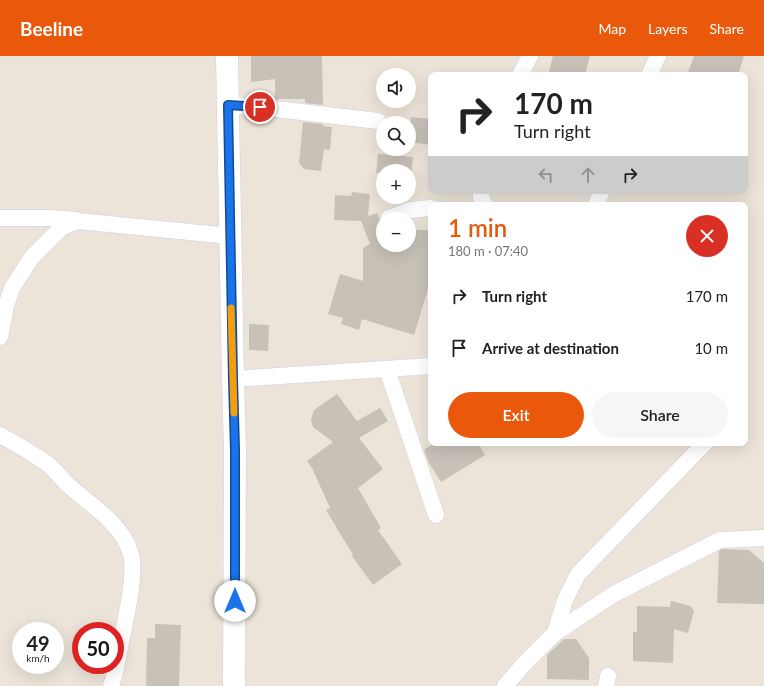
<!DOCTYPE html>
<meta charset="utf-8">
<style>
:root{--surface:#fff;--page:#f6f6f6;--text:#222;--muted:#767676;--accent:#ea580c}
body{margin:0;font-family:Lato,sans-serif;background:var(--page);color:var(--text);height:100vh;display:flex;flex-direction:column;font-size:15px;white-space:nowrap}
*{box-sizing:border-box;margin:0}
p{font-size:13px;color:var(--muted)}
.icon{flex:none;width:22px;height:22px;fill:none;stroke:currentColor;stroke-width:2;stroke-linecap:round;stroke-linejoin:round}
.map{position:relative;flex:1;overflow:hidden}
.details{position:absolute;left:428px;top:146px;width:320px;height:244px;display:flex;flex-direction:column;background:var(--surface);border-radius:8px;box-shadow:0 4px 16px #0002}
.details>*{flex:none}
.banner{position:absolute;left:428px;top:16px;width:320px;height:122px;border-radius:8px;box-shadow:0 4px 16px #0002;background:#fff;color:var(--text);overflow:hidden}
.tools{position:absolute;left:376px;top:12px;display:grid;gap:8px}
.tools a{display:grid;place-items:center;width:40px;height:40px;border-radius:50%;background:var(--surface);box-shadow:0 4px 16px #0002;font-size:20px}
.speed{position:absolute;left:12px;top:566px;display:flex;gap:8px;font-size:20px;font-weight:700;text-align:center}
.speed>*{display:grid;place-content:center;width:52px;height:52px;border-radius:50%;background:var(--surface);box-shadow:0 4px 16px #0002;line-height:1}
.speed small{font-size:10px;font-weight:400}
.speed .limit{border:6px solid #d22;background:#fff;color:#111}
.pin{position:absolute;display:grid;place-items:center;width:34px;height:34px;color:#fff;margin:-17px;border:2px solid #fff;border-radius:50%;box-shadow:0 1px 4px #0007}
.me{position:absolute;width:44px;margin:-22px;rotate:0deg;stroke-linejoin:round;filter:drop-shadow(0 0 3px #0008)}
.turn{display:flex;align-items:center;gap:14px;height:84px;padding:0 20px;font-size:18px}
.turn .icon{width:52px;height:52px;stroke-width:2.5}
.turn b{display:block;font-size:28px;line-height:34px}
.lanes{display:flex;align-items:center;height:38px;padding:0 20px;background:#0003;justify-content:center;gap:20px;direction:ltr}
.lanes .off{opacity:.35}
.round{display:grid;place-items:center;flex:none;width:42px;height:42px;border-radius:21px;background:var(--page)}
.headline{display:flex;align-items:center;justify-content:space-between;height:68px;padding:0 20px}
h1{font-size:24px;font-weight:600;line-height:30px;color:var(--accent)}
.cta{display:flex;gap:8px;margin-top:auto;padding:8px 20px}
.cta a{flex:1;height:46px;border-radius:24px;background:var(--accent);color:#fff;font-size:16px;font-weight:600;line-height:46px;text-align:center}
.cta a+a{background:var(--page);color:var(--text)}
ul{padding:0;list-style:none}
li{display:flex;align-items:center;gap:12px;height:52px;padding:0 20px}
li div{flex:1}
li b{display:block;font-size:15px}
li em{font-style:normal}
header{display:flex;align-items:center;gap:24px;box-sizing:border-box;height:56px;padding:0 20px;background:var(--accent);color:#fff}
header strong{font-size:19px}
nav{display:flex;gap:22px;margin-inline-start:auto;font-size:14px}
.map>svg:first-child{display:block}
.building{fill:#c7c1b8}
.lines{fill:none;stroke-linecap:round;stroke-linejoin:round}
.street-casing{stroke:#cdd0e3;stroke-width:17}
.secondary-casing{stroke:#cdd0e3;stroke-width:23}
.street{stroke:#fff;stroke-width:16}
.secondary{stroke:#fff;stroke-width:22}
.route-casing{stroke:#114b97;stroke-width:10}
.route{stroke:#1a73e8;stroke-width:7}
.slow{stroke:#f59e0b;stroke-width:7}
</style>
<header>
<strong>Beeline</strong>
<nav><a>Map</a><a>Layers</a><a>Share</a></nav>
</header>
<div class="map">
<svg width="764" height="630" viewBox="0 0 764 630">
<rect width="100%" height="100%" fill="#ece4d8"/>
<!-- building -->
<path class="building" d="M251,0H322L323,49L305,47V43H275V23L251,26Z
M553,0H590L585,19H548Z
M694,0H744L738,19H687Z
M411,61L431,63V89L409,86Z
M303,66L323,68V70L332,71L330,94L324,93L321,115L304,113L299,107Z
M378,98L413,101L411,121H409V115H383V118L376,117Z
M352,136L370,138L368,160L377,157L383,172V189H409V174H431V223L414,279L362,263L359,274L341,268L343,262L328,258L340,218L363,225V192L370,188L361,165L334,164L335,139L351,140Z
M249,268L269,269L268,295L249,294Z
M337,338L357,365L380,352L388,365L359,382L383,413L358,432L381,472L378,474L402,508L373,529L352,500L353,499L326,454L330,452L312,412L307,405L333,386L313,371L311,364L314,354Z
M434,387H478L485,399L441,426L429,407L424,394Z
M722,493L749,494L764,507V548L717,547L719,495Z
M671,545L690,550L694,555L688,577L674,573L673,607L633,605V576H637V550L670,551Z
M155,568L181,569L179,630H146L147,582H155Z
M564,583H576L589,602V624L547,623V599Z"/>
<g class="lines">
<!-- street casing -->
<g class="street-casing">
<path id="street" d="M520,19L530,0
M649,19L658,0
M228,49L276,53L378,65
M481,135V142L485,149
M596,149L602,135
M0,162H50L76,164
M389,162L411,154L431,152
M0,281L6,250L12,232L32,201L62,171L78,165L230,180
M387,313L436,459
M233,323L431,310
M0,379C15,387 30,396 45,406C53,411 59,420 66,427C88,448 120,465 130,495C137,514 127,556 123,576C119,595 117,612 111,630
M555,577L565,544L578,518L705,387
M505,630L523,609L555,577L614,538L720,484L764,482
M606,630L608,620"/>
</g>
<!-- secondary casing -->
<g class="secondary-casing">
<path id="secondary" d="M227,0L233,323L235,394L234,630"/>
</g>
<!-- street -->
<use href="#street" class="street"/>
<!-- secondary -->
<use href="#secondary" class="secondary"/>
</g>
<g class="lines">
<!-- route casing -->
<g class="route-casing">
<path id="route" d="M235,545V394L233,323L228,49L260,51"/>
</g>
<!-- route -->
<use href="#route" class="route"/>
<!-- slow -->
<path class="slow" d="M231,252L234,357"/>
</g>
</svg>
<div class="tools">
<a><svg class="icon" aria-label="sound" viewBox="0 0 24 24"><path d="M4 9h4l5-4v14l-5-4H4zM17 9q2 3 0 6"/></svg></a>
<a><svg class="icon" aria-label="search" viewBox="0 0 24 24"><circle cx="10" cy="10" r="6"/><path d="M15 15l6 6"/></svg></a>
<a>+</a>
<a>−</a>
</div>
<div class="speed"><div>49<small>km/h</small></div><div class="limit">50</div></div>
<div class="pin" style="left:260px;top:51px;background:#d93025"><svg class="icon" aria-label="arrive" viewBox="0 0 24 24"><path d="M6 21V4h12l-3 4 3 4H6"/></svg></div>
<svg class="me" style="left:235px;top:545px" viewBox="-20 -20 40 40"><circle r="19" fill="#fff"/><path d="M0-13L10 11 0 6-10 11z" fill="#1a73e8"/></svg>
<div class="banner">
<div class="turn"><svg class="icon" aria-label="right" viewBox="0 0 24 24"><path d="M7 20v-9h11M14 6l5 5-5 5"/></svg><div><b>170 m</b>Turn right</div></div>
<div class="lanes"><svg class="icon off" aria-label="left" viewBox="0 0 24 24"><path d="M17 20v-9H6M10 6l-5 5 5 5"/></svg><svg class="icon off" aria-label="ahead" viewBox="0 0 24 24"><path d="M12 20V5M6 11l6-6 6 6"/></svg><svg class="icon" aria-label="right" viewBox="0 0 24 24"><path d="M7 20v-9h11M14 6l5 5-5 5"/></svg></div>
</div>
<section class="details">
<div class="headline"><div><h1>1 min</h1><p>180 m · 07:40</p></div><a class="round" style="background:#d93025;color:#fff"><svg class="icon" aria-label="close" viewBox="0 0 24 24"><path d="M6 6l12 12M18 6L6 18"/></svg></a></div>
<ul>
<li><svg class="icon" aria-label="right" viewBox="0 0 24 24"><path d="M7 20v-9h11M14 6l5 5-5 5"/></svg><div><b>Turn right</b></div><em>170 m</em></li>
<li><svg class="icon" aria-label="arrive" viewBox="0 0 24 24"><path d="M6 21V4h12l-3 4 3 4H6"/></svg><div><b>Arrive at destination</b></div><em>10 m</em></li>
</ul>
<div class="cta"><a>Exit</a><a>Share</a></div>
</section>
</div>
